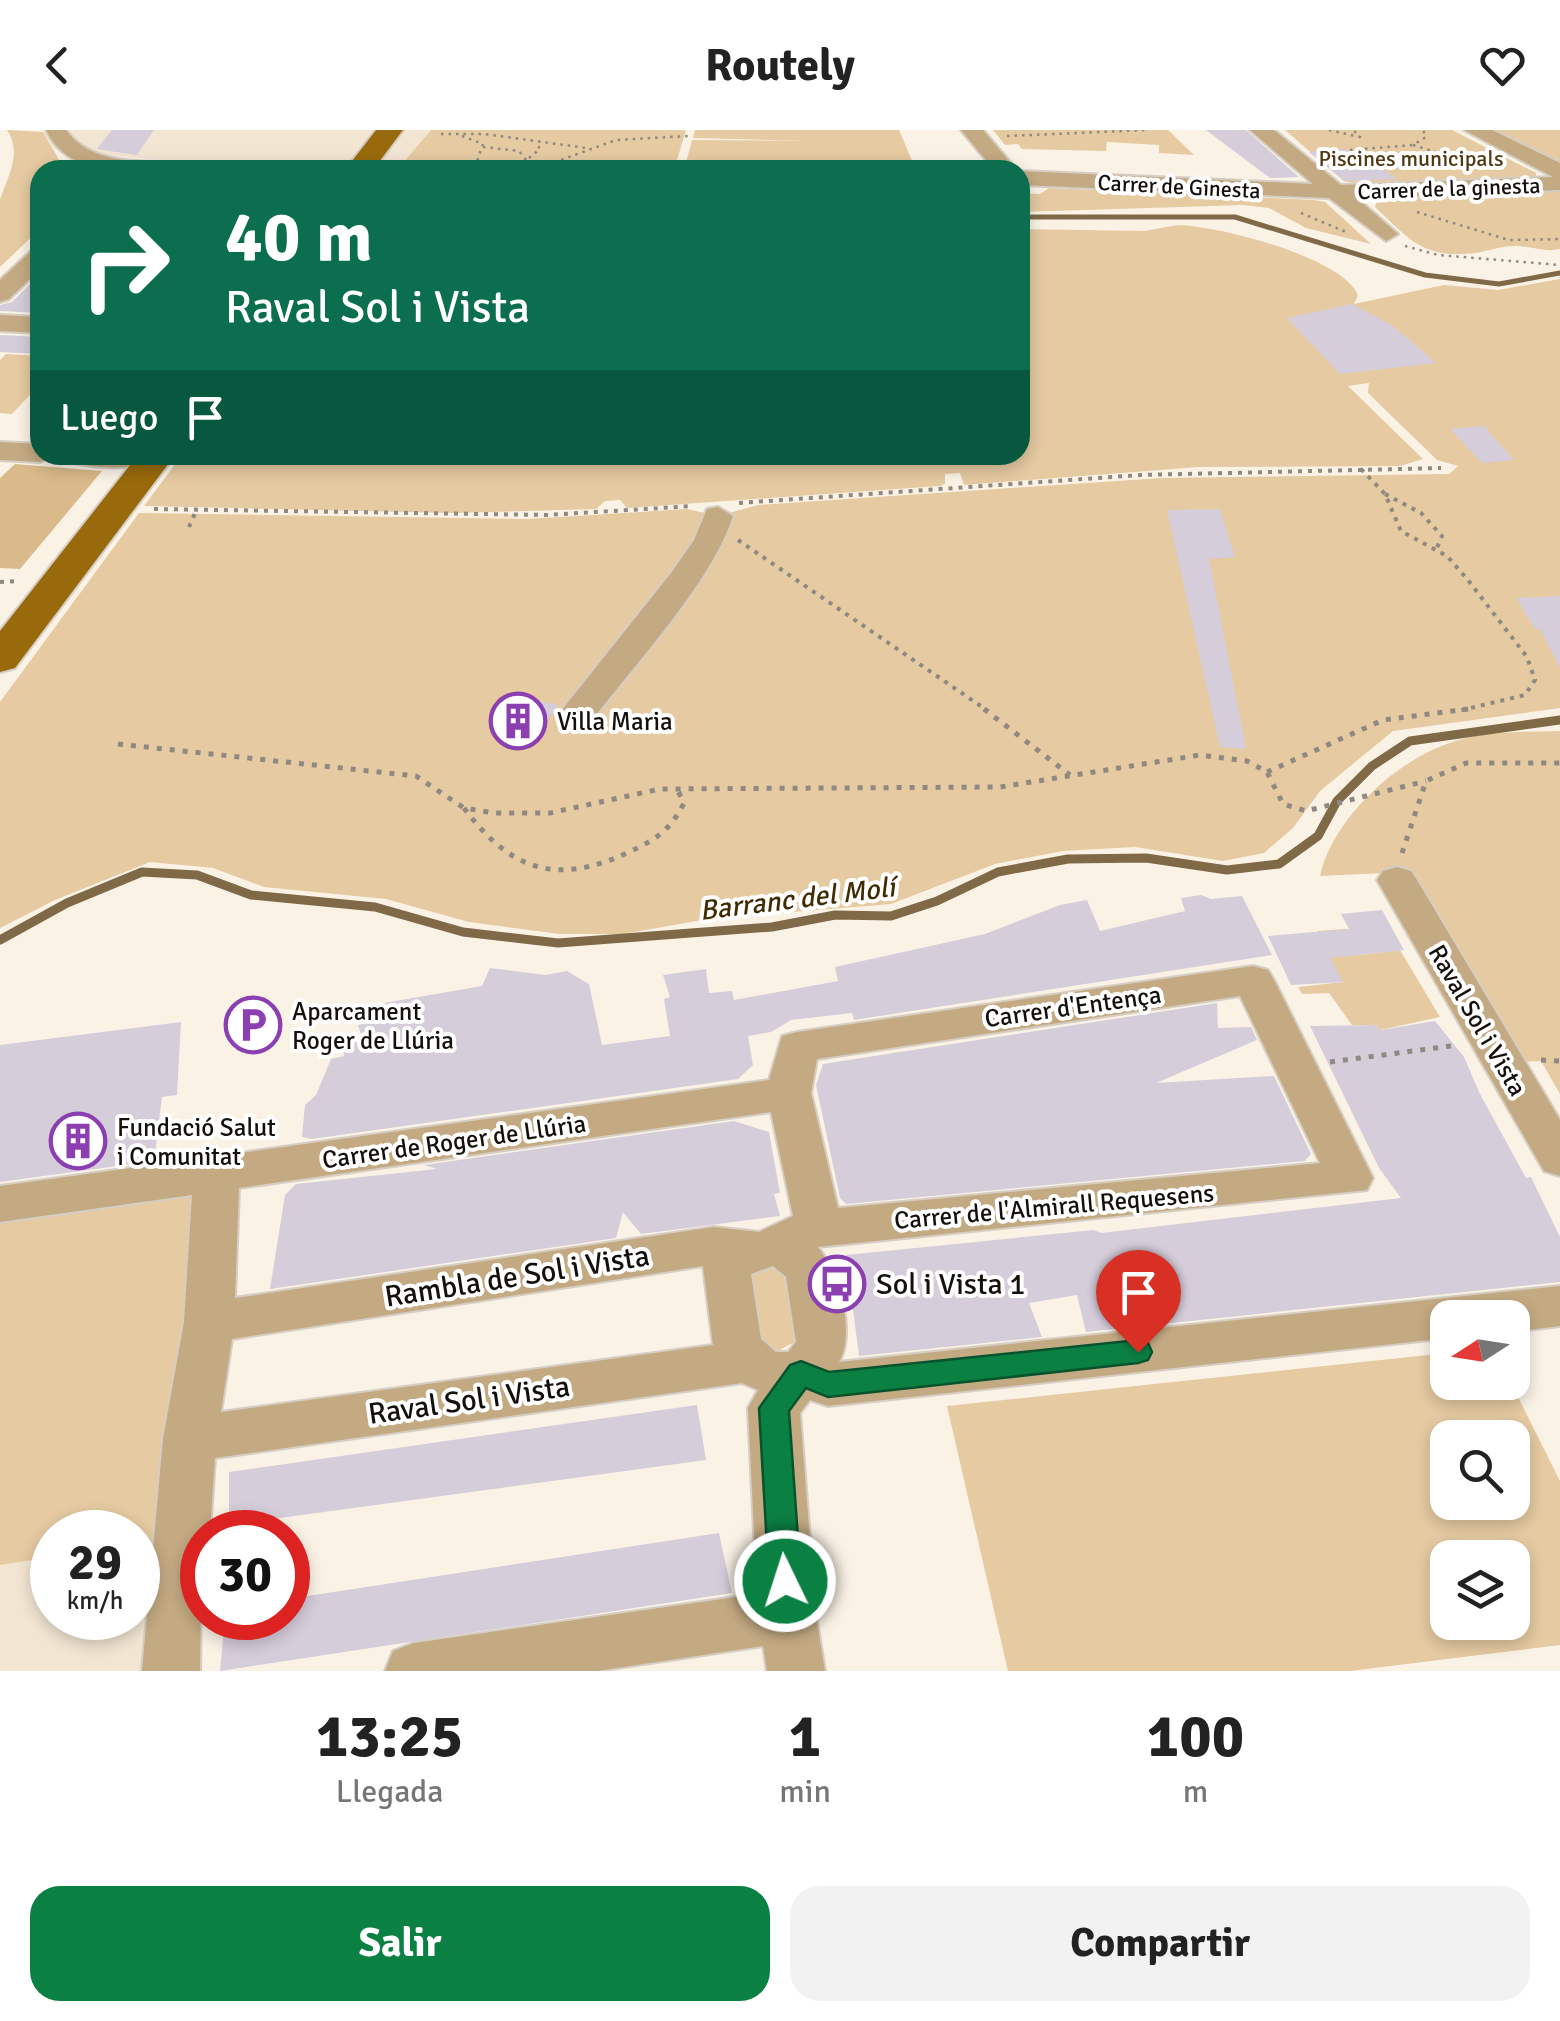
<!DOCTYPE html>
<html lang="es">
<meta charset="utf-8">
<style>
:root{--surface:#fff;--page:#f2f2f2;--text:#222;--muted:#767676;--accent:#0b8043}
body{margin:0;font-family:Signika,sans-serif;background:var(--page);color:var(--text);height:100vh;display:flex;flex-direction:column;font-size:38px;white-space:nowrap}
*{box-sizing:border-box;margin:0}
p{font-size:32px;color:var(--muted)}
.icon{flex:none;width:55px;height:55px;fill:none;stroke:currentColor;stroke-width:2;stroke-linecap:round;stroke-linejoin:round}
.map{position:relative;height:1541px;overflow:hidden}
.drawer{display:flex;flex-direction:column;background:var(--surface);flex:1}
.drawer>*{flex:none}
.banner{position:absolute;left:30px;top:30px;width:1000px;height:305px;border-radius:30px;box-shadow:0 5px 15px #0003;background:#0b6e4f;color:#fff;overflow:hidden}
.needle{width:65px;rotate:258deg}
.buttons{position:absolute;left:1430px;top:1170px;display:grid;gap:20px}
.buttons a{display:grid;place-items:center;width:100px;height:100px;border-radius:20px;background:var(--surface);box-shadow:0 5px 15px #0003;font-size:50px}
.speed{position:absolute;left:30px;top:1380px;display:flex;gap:20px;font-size:50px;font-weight:700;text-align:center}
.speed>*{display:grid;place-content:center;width:130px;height:130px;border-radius:50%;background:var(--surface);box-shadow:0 5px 15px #0003;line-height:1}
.speed small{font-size:25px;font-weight:400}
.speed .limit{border:15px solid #d22;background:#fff;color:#111}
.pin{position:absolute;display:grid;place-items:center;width:85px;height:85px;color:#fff;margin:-102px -42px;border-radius:50% 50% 50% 0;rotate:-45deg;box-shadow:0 0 10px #0007}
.pin .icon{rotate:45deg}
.me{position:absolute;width:110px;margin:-55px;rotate:356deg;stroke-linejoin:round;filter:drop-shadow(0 0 8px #0008)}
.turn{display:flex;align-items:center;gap:35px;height:210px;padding:0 30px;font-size:45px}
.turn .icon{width:130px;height:130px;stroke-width:2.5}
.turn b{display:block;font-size:70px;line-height:85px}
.then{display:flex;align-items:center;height:95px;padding:0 30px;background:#0003;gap:20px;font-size:38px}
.eta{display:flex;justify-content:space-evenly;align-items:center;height:170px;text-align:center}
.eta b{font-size:60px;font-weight:800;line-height:70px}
.action{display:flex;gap:20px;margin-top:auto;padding:20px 30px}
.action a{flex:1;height:115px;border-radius:30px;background:var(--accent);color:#fff;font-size:40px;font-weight:800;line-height:115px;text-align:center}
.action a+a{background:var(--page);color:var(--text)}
header{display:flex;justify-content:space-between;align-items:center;height:130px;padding:0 30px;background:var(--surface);font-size:45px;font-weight:800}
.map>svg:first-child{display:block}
.built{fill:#f2e5d2}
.green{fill:#e5caa2;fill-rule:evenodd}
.forest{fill:#daba8a}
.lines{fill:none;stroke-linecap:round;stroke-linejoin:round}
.stream-far1{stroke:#806947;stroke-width:5}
.stream{stroke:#806947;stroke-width:9}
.building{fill:#d5cdda}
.minor-casing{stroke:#d6cec3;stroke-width:4}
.major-casing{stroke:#d6cec3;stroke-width:4}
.path-far2{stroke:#8f8981;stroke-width:2.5;stroke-dasharray:2.5 5;stroke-linecap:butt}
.path-far1{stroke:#8f8981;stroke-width:4;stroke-dasharray:4 6;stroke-linecap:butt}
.path{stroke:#8f8981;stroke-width:5;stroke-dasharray:5 8;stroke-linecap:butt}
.minor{fill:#c4aa83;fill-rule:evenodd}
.major{fill:#996a0c;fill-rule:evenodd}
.route{fill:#0b8043;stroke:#07532c;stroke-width:2.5}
.labels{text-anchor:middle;stroke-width:8;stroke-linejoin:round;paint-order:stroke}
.far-park-label{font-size:22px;fill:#4f3812;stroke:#fff}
.far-street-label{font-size:22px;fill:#14110d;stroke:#fff}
.poi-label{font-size:25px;fill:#14110d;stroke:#fff;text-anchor:start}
.street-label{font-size:25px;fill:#14110d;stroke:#fff}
.water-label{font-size:28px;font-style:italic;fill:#412b02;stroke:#fff}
.near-street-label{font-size:30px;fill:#14110d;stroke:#fff}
.near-poi-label{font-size:30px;fill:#14110d;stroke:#fff;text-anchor:start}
</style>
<header><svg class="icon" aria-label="back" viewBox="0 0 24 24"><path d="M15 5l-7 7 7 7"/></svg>Routely<svg class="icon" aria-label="heart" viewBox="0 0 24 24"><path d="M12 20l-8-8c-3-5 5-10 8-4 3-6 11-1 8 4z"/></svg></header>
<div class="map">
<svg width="1560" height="1541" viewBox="0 0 1560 1541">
<rect width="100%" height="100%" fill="#fbf2e6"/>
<!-- built -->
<path class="built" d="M58,0H431L399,40H320L225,37L54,19L43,2Z
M185,1408L171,1541H0V1435L52,1427V1488H138V1415Z"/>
<!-- green -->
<path class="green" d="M7,0L43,2L65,40H40V99L0,137C0,117 0,89 0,70C7,47 23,24 7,0Z
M431,0H686L674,40H397Z
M695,0H899L916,40H684L692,10L812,11L693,8Z
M993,0H1168L1194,25L1159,23V15L1107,12L1106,21L1022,19L1018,14L1005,15Z
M1285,0H1452L1536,43V48L1366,56L1344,51Z
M1485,0H1560V37Z
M1049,58L1314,70L1325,72L1371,114L1306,98L1269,78L1243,75L1020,82V63L1040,64Z
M1560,60V119C1545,123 1529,115 1514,116C1501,116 1488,121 1475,123C1423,129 1410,110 1375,77L1377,71Z
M1178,95C1218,96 1342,127 1358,165L1354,174L1444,155L1498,160L1560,149V578L1393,601L1320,661L1293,698L1264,723L1223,731L1135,717L1063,721L995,734L891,774L708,789L623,804H560L469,792L386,769L264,757L213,738L150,732L55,770L0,798V572L139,383L528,389L687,379L718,386L758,375L1162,348L1449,344L1458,336L1437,330L1368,263L1369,253L1348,256L1423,329L1400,336L1199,337L964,355L960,343L945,344V354L940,356L627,378L620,370L605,371L596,379L454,383L144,376L182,325H1020V99L1144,101Z
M6,224L40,226V254L12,284L0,283V230Z
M1560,601V964L1541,931L1520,932L1405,742L1320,746C1333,687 1400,626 1459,610C1491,601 1527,602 1560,601Z
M1346,799L1359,825L1400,820L1440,887L1380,900L1376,895H1352L1329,863L1302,864L1298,857L1343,852L1325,827L1318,801Z
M216,1046L185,1408L138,1415V1402H52V1427L0,1435V1074Z
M768,1135L787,1147L798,1210L776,1222L756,1209L746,1150Z
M1447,1223L1448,1252L1511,1253L1560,1351V1515L1350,1541H1008L947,1276ZM1448,1308H1512V1372H1448ZM1448,1428H1512V1492H1448Z"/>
<!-- forest -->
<path class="forest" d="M15,334L102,341L20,439L0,438V348Z"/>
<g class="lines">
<!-- stream-far1 -->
<path class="stream-far1" d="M1020,87H1235L1425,145L1499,154L1560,143"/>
<!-- stream -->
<path class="stream" d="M0,810L67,773L142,742L197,745L251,765L375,777L463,802L558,813L772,797L835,785L891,786L937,771L998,742L1068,729L1146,728L1227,740L1279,734L1318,706L1337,671L1372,636L1410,611L1560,590"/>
</g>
<!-- building -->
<path class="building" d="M112,0H154L137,25L97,19Z
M1206,0H1246L1299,47L1270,48Z
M1342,19L1358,22L1397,49L1344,51L1309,22Z
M40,144V183L0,181V175L12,172Z
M1352,174L1393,196L1436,233L1340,244L1287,188Z
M0,205L40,207V224L0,222Z
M1484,296L1514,330L1482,333L1450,299Z
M1220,379L1235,427L1209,429L1246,619L1220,617L1167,380Z
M1560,466V538L1540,499H1535L1516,468Z
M513,566L558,575L532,612L495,604Z
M1201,765L1211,769L1242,766L1272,825L854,890L852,883L791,890L771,902L748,906L753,935L738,949L312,1009L302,1007L305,975L316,965L331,929L344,926L343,918L351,916V909L362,907L358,895L391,888L384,873L482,856L490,838L546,845L567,841L589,854L602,915L670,906L664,869L670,867L663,845L706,839L709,863L732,861L734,870L838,851L835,837L985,804L1060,775L1087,770L1100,801L1185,781L1181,768Z
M1382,780L1404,820L1330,828L1343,852L1291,855L1268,806L1349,799L1341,784Z
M1217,873L1218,898L1251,897L1257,910L1156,953L1274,946L1311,1024L1305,1031L846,1074L840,1068L816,955L823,934Z
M1435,891L1464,927L1480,964L1526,1048L1531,1047L1560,1107V1152L1086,1202L1077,1165L1029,1173L1042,1207L859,1226L846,1125L1094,1100L1101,1103L1401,1068L1379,1038L1310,896L1376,895L1380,900Z
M181,892L177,965L162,967L154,1031L0,1052V915Z
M734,991L769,1002L780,1063L774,1064L780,1086L641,1104L623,1082L616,1108L270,1159L285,1065L296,1054L437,1039L424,1035Z
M697,1275L706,1330L229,1395V1342Z
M719,1403L732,1463L220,1541L225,1488H288V1469Z"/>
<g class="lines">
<!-- minor casing -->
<g class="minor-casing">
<path id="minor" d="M46,0H66C96,41 159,30 206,33L217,40C161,40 74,59 46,0Z
M961,0H983L1017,40H994Z
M1250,0H1274L1341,55L1553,47L1464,0H1492L1560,33V60L1358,69L1398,104L1386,111L1329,68L1020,55V41L1313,54Z
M40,119V139L9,169L0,172V150L31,121Z
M0,185L40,187V203L0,201Z
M0,312L40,314V325H53L40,332L0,330Z
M58,325H147L150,329C139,343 69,338 58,325Z
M718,377L733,386C712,452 634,535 591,592H565L560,584L565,576L671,443L694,410L707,379Z
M1397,737L1411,741L1417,750L1560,990V1046L1544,1041L1377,750L1383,741Z
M1253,836L1268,840L1274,850L1373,1048L1367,1060L818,1117C839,1144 856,1202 839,1232L1560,1156V1196L1512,1202V1188H1448V1208L828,1276L810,1270L800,1283L816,1486L825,1541H767L763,1516L597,1541H385L393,1521L414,1513L757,1464L748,1278L758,1260L742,1253L215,1328L210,1402H202L200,1541H142L163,1309L184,1192L192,1065L0,1092V1056L769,950L782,906L797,902ZM1240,866L1320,1033L838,1078L811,963L817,929ZM771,982L793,1086L759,1102L714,1097L235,1168L239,1058ZM703,1136L713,1215L221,1282L232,1209ZM773,1136L786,1147L796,1212L788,1222H776L761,1209L751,1144Z"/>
</g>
<!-- major casing -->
<g class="major-casing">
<path id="major" d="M376,0H403L373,40H345Z
M138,325H175L15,538L0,542V501Z"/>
</g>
<!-- path-far2 -->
<path class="path-far2" d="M1329,0L1360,7L1353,0
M441,4H485L586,18
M462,6L483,14L474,40
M1007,6L1146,0
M1413,15L1471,33
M483,17L519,21L533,39
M1350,20L1413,15L1426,7L1423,0
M529,28L540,19L537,14
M1423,38L1418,34L1444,28
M533,40L616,10L688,6
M1417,82L1509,110L1560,109
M1301,83L1346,102
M1405,116L1438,125L1560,135"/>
<!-- path-far1 -->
<path class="path-far1" d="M1361,339L1385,364L1401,401L1447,426L1468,450L1527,527L1535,550L1525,565L1458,581
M1385,364L1421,383L1442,406L1436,420
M739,373L1141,345L1441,338
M154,379L547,385L693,376
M189,397L196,381
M738,410L988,581
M0,452L19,451"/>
<!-- path -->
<path class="path" d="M984,579L1070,645
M118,614L416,646L464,678L494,683H550L660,659L1000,657L1200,625L1247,631L1267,642L1283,674L1306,681L1426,651
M1267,642L1383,590L1468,579
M464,678C510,740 555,756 627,723C655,710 670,701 684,673L678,661
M1402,723L1426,651L1466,633H1560
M1541,930L1560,931
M1330,932L1458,915"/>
<!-- minor -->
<use href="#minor" class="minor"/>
<!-- major -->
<use href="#major" class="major"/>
</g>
<!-- route -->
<path class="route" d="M1138,1210L1148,1213L1152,1222L1148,1230L1138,1233L828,1267L806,1258L789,1281L801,1451L796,1461L785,1466L773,1461L769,1451L759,1278L790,1235L801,1231L829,1242Z"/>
<!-- icons -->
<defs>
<g id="building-ring" transform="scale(2.875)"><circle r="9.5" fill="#fff" stroke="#8b3fb0" stroke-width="1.5"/><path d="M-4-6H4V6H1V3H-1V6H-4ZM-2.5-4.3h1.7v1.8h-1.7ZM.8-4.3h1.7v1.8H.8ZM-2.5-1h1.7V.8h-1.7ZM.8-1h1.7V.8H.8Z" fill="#8b3fb0"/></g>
<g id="parking-ring" transform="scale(2.875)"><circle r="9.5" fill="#fff" stroke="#8b3fb0" stroke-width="1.5"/><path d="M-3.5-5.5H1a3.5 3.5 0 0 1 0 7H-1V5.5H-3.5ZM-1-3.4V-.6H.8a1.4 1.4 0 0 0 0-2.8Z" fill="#8b3fb0"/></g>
<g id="bus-ring" transform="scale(2.875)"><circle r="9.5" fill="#fff" stroke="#8b3fb0" stroke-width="1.5"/><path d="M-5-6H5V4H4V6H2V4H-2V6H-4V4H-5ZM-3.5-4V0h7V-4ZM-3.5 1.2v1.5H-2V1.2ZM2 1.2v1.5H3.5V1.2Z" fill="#8b3fb0"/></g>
</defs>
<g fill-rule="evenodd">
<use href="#building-ring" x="518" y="591"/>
<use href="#parking-ring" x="253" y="895"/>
<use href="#building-ring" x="78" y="1011"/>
<use href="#bus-ring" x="837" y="1154"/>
</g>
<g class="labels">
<!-- far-park labels -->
<g class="far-park-label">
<text x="1411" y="36">Piscines municipals</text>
</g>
<!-- far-street labels -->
<g class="far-street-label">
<text transform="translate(1179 56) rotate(3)" y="8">Carrer de Ginesta</text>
<text transform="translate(1449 58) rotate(-2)" y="8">Carrer de la ginesta</text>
</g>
<!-- poi labels -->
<g class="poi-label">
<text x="557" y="600">Villa Maria</text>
<text x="292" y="890">Aparcament<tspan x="292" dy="29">Roger de Llúria</tspan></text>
<text x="117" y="1006">Fundació Salut<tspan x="117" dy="29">i Comunitat</tspan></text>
</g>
<!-- street labels -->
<g class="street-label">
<text transform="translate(1073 876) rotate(-8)" y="9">Carrer d'Entença</text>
<text transform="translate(1478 890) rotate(60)" y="9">Raval Sol i Vista</text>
<text transform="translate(454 1011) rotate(-8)" y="9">Carrer de Roger de Llúria</text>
<text transform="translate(1054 1076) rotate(-5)" y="9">Carrer de l'Almirall Requesens</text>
</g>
<!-- water labels -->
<g class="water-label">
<text transform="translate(797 768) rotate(-7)" y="10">Barranc del Molí</text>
</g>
<!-- near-street labels -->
<g class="near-street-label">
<text transform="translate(517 1146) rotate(-9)" y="10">Rambla de Sol i Vista</text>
<text transform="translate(469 1270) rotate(-8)" y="10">Raval Sol i Vista</text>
</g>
<!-- near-poi labels -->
<g class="near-poi-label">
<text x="876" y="1164">Sol i Vista 1</text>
</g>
</g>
</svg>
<div class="buttons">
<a><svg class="needle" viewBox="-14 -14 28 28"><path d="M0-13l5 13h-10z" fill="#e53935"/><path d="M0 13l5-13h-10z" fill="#767676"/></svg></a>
<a><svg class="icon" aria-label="search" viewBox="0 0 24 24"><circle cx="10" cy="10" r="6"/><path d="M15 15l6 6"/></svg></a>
<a><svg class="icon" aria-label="layers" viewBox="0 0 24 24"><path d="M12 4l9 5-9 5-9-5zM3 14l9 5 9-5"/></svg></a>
</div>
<div class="speed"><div>29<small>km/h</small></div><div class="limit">30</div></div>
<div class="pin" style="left:1138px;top:1222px;background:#d93025"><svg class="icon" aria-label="arrive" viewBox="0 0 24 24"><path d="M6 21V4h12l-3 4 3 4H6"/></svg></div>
<svg class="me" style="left:785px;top:1451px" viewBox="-20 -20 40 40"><circle r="17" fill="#0b8043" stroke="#fff" stroke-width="3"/><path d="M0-11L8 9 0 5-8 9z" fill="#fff"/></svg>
<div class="banner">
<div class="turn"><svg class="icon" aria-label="right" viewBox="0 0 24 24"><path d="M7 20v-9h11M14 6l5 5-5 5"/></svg><div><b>40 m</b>Raval Sol i Vista</div></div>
<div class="then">Luego<svg class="icon" aria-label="arrive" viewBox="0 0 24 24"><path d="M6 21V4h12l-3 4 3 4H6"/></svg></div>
</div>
</div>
<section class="drawer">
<div class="eta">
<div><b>13:25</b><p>Llegada</p></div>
<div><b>1</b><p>min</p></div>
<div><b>100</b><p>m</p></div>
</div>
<div class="action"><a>Salir</a><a>Compartir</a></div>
</section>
